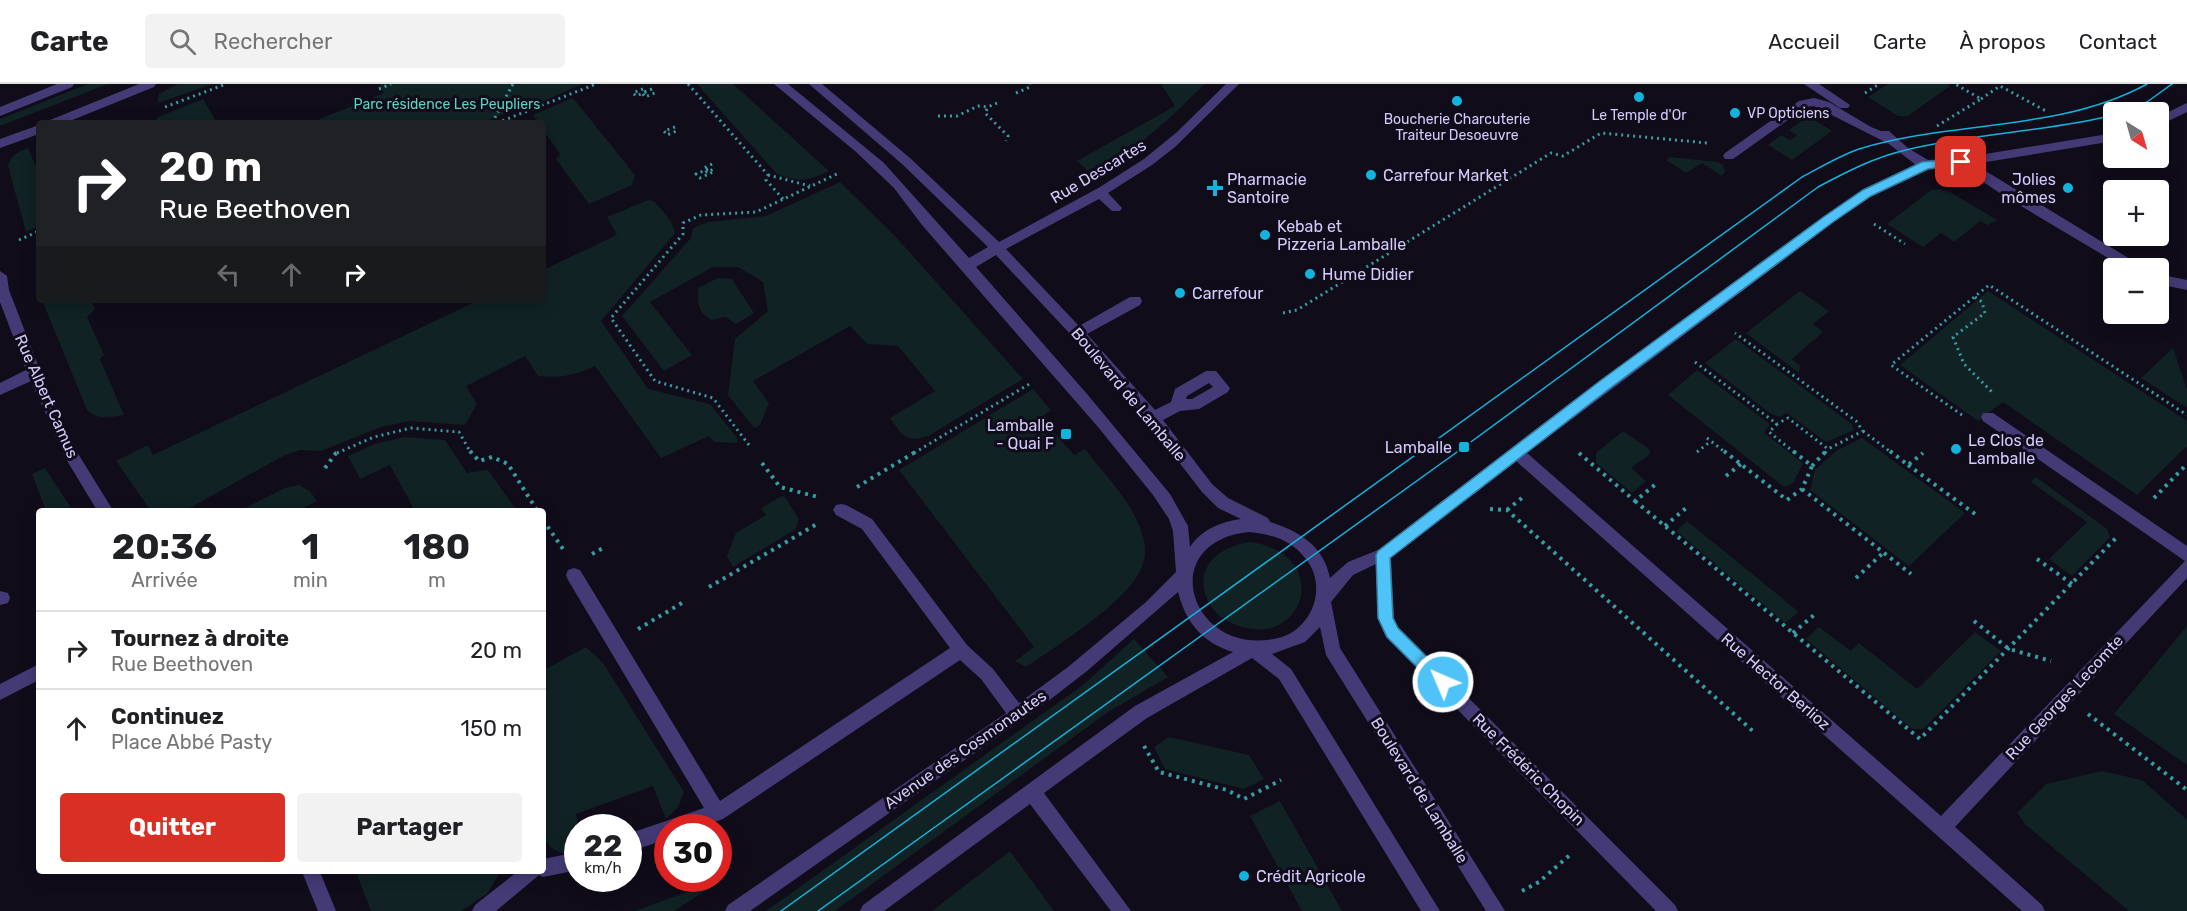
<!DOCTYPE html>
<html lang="fr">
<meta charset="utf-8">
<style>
:root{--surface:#fff;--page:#f2f2f2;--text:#202124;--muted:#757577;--line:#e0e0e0;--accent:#d93025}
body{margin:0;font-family:Rubik,sans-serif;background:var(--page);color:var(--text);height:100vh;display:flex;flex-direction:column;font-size:22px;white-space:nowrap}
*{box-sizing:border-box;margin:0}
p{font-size:20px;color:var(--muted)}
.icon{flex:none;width:33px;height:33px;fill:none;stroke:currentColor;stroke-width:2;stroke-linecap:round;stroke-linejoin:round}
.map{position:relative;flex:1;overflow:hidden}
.drawer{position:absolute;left:36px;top:424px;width:510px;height:366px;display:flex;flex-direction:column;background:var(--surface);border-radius:6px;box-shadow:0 3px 15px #0003}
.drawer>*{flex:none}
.banner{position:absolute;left:36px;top:36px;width:510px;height:183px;border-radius:6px;box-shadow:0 3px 15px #0003;background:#202124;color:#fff;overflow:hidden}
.needle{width:39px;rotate:143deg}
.tools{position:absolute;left:2103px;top:18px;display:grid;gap:12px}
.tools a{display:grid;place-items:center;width:66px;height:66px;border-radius:6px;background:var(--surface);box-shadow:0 3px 15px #0003;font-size:30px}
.speed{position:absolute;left:564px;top:730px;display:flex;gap:12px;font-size:30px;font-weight:700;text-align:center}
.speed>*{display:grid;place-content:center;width:78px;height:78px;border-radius:50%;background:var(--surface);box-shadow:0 3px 15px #0003;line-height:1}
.speed small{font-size:15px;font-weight:400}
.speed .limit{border:9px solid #d22;background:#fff;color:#111}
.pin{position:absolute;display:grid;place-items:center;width:51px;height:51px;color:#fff;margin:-26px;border-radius:12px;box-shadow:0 3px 9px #0006}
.me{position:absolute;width:66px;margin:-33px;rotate:315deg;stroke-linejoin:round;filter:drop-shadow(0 0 4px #0008)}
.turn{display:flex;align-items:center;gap:21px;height:126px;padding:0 24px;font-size:27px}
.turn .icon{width:78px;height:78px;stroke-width:2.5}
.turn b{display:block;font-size:42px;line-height:51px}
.lanes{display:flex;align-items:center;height:57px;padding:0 24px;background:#0003;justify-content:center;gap:30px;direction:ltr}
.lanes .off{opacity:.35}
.eta{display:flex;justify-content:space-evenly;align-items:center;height:102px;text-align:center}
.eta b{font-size:36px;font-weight:700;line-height:42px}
.action{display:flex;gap:12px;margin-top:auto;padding:12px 24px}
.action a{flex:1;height:69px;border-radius:6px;background:var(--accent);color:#fff;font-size:24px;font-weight:700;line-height:69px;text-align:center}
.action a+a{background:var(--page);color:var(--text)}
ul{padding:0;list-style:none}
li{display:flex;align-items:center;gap:18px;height:78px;padding:0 24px;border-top:2px solid var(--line)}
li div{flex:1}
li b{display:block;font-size:22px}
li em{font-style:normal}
header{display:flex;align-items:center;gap:36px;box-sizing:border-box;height:84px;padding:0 30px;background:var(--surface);border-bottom:2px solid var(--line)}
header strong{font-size:28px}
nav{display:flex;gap:33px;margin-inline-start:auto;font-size:21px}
.search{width:420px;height:54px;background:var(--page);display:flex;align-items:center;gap:15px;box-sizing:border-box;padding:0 21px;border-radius:6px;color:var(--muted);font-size:22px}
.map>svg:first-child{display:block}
.green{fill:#102224}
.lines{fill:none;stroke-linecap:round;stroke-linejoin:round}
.path-far1{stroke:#369ea3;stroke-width:3;stroke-dasharray:2 4;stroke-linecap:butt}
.path{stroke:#369ea3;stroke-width:4;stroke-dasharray:3 5;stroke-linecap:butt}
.minor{fill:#443b76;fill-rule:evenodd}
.tram{stroke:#12b4de;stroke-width:1.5}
.route{fill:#4fc3f7;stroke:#337fa1;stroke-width:1.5}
.poi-dot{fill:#12b4de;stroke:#100c1a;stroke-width:2}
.labels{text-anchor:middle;stroke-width:6;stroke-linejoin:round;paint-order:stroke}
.far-park-label{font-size:14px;fill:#5ed3c2;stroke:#100c1a}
.far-poi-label{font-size:14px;fill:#d5cafb;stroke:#100c1a}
.street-label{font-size:16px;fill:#d5cafb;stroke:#100c1a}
.poi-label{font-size:16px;fill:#d5cafb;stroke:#100c1a;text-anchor:start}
</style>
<header>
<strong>Carte</strong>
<div class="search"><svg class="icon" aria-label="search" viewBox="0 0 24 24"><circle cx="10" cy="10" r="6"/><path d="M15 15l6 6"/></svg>Rechercher</div>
<nav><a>Accueil</a><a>Carte</a><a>À propos</a><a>Contact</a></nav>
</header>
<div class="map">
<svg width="2187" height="827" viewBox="0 0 2187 827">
<rect width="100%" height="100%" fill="#100c1a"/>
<!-- green -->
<path class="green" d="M88,0H108L0,42V35Z
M178,0H213L158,19L159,10Z
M379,0H583L525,25L523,22L482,39H310L384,9Z
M697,0H733L829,87C807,97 801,99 777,90Z
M1161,0H1205C1183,21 1117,88 1088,87L1077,77L1175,22Z
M1888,0H1948L1950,2L1908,32H1898L1868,13Z
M573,14L635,91L632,101L589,120L556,75L560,70L543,46V39H538L533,31Z
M203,15L217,39H158L156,34Z
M1808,32L1832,47L1792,76L1768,61L1781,51L1790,56L1797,51L1789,46Z
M28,64L39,90V142L26,148L8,82C11,71 18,68 28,64Z
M1670,73L1718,78L1723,81L1725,88L1722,92L1702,79L1686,89L1666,76Z
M840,98L895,152L1023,295L928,352C905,359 903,352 890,334L935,307L898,262L867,260L850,242L753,297L769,319L760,341L754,344L728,311L735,255L768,227L763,198L738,183H713L650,218L692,271L664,287L622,232L691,154L693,144L708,138L766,132Z
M1940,105L1950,108L1997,136L1988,141L1980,137L1954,158L1941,149L1923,163L1887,140L1931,106Z
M648,116L654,117L671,137L675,149L601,237L648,305L710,320L738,355L737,359L714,358L709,352L661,374L595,282C572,292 564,294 538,292L525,272L466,302L477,320L465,341L410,337L381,343L321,367L300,366L283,372L184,427H151L116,377L148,361L153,371L479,216H543V186L617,151L607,133Z
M718,194L732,195L754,229L736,240L726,233L711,236C698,228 697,219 698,204Z
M1800,207L1829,227L1813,240L1823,248L1792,275L1800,282L1799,289L1746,249Z
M1988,207L2187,337V362L2137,411L2003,318L1978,337L1900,281Z
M42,216H91L95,225L87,233L104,271L100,275L124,331C110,333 98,337 87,326Z
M1736,255L1852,340L1854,346L1826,358L1787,329L1780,333L1771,330L1705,279Z
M2173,264L2187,306V324L2141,294Z
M1697,286L1770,340L1764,349L1803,379L1793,399L1784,403L1668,311Z
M1033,305L1051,326L1041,333L1074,371L1085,365C1105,391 1135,421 1143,453C1146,463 1146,475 1141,485C1127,518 1057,562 1026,583L1015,577L1034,563L899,386Z
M1623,347L1649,365L1650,370L1631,384L1646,397L1632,409L1596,379V369Z
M404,353L445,356L467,389L488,386L517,427H415L390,381L360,395L348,372L375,360Z
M1862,354L1965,429L1909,482L1810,406L1815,386L1836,367Z
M45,384L73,427H46L32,390Z
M2036,393L2107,445L2110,453L2072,492L2049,475L2087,438L2031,398Z
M299,401L310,407L317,417L297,427H239L285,404Z
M782,412L785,413L799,435L796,445L733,483L727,472L736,449L766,431L761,424Z
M1687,437L1799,528L1785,539L1676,447Z
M1250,458C1333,469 1306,565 1239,542C1226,538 1213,529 1208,517C1192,483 1220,462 1250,458Z
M2187,542V681L2114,630Z
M1819,543L1851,567L1859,559L1917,605L1975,548L2001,567L1923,645H1912L1806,555Z
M1134,555L1168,593L1108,628L835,827H766L1083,601Z
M586,563L603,579L684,708L678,723L666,735L653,702L576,730C578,740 582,761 574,770C558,770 551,766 543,752V581L546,585Z
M1169,653L1249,671L1264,695L1244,705L1165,685L1154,663Z
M2102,687L2142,696L2187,736V827H2129L2026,741L2017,729L2046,700Z
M1280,717L1342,827H1302L1250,732Z
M1010,767L1054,827H932Z
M356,788H500L487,810L461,827H371Z
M700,803L708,805L674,827H635Z"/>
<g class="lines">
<!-- path-far1 -->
<path class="path-far1" d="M688,0L768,91L766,96L783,115
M379,5L391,0
M643,5L633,9L636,12L646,8
M652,5L642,9L645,13L655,9
M1016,9L1030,3V0
M1865,9L1879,0
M1981,15L2000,2L2046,27
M997,19L988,23L985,29L1008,52L1006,57
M165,23L226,0
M938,32H957L978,22L988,23
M492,39L513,0
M497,39L596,0
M1937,42L1981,15L1955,0
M675,43L664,47L667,51L679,46
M712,80L704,84L707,88L716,84
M708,85L696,90L700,94L713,88
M768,91L810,102
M1874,140L1905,160
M19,156L39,147
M1975,213L1982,218L1985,229L1953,253L1964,280L1992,308
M1283,229L1297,226L1551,69L1563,72L1601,49L1707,59
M1695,278L1777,340L1788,334L1828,365L1863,347L1856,337L1735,249
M1962,331L1891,281L1989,201L2187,331
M1777,340L1769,348L1795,369
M1863,347L1892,369
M1707,354L1726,369
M749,361L713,314L655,297L611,234L683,150V139L701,131L756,128L839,89
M1697,368L1711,357
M337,369L374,353L411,344L459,348L471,369
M914,369L1031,299
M1825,369L1828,365"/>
<!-- path -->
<path class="path" d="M470,367L479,377L492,373L508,380L538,428
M1724,367L1787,416L1802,405L1812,382L1793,367
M1890,367L1908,381L1923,369
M1579,369L1635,417L1656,400
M762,379L780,403L818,413
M1908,381L1975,430
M1812,382L1826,367
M325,384L336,369L340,367
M1726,392L1741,380
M857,403L917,367
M1802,405L1911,490
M2154,414L2187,380
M1635,417L1920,655L2116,454
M1490,425L1507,426L1755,649
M1507,426L1523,413
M543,436L563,465
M1665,442L1686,424
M592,470L605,463
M2037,475L2072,500
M1856,494L1884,468
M709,503L817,440
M1974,537L2009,565L2051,577
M638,545L682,519
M1793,549L1814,531
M2088,630L2187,706
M1144,662L1159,688L1227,706L1244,715L1281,696
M1522,807L1539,798L1571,770"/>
<!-- minor -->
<path class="minor" d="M57,0H74L72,3L0,32V23Z
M139,0H156L154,3L65,39H48L50,36Z
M774,0H788L884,79L969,174L988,163L902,80L809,0H822L910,74L999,158L1100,103L1144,75L1177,48L1226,0H1239L1175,63L1152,81L1108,109L1122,124L1120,127H1112L1099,115L1006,165L1079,242L1130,213H1140L1142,217L1140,221L1087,250L1155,326L1171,318L1175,305L1206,287H1216L1230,304L1228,308L1199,325L1180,327L1163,336L1212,400L1228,414L1268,434L1270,438C1299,447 1324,462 1330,494L1348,478L1378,466L1599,297L1824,132L1863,106L1916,81L1889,60L1814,22L1806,23L1733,75H1725L1723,72L1725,69L1799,17L1814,14L1829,18L1871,43L1881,47H1889L1908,64L1928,76L1961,74L2114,49V57L1974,80L2140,181L2141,184H2125L2009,115L1959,82L1928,85L1871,112L1834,138L1527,369L1941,732L2185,477L1983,337L1981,333L1983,329H1993L2187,462V494L1955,743L2042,821L2045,827H2022L1516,377L1391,474L1394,534L1398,543L1675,821L1678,827H1656L1386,553L1378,534L1376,480L1353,491L1331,518L1340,564L1505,827H1486L1326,571L1320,543L1305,558L1272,570L1291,585L1440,827H1421L1279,595L1252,574L1147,634L1044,709L1131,827H1111L1030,720L884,827H860L863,821L1135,622L1233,568C1203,559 1186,539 1178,508L1087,587L1047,618L750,827H725L728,821L1006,629L981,595L960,576L723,735L698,744H668V755L628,768V750L704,724L568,496L566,491L568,486L574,484L580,486L720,717L950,564L862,445L836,431L833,426L836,421L841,420L846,421L872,435L967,561L993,585L1019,619L1068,583L1146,518L1176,488L1173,447L1169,435L1153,411L1098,343L922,141L894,104L855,67ZM996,171L1073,253L1148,338L1202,408L1218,424L1241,435C1221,438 1202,445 1190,463L1188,442L1170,410L1087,310L976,183ZM1209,299L1213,303L1192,315H1186L1187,312ZM1249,448C1271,450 1291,456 1305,474C1329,502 1312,546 1278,554C1191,575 1153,458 1249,448Z
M1804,0H1819L1850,21L1848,24H1840Z
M2187,19V28L2158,42V33Z
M39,41V50L0,64V55Z
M0,187L7,192L9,206L41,289L77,368L114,428H98L66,375L31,297L0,311V299L26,286L0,218Z
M2158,190L2187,196V206L2158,200Z
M0,507L8,509L10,514L8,519L0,521Z
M39,580V596L0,616V600Z
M578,768V786L543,793L539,791L496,827H472L475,821L517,788H543V775Z
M302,788H320L336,827H318Z"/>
<!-- tram -->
<path class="tram" d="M2120,28L2147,18L2172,0
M781,827L1802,93C1821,83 1839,72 1859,65C1954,36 2059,48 2147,0
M818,827L1464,363L1818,103C1846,88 1875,73 1906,66C1975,49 2046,48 2114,31"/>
</g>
<!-- route -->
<path class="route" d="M1961,74L1965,75V81L1928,85L1871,112L1833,138L1609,305L1390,474L1393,534L1398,544L1448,594L1450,598L1448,603L1443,605L1437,603L1387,553L1378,534L1376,471L1378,467L1600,297L1825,132L1863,106L1922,78Z"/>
<!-- markers -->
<g class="poi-dot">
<circle cx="1639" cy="13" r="6"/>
<circle cx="1457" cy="17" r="6"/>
<circle cx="1735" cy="29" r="6"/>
<circle cx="1371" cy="91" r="6"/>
<path d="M1212 95h6v6h6v6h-6v6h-6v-6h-6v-6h6z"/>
<circle cx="2068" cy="104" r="6"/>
<circle cx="1265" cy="151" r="6"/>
<circle cx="1310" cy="190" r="6"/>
<circle cx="1180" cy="209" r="6"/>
<rect x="1060" y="344" width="12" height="12" rx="3"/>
<rect x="1458" y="357" width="12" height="12" rx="3"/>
<circle cx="1956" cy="365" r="6"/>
<circle cx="1244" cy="792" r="6"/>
</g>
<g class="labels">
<!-- far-park labels -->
<g class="far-park-label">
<text x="447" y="25">Parc résidence Les Peupliers</text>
</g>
<!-- far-poi labels -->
<g class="far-poi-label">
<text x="1747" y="34" text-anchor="start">VP Opticiens</text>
<text x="1639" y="36">Le Temple d'Or</text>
<text x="1457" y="40">Boucherie Charcuterie<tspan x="1457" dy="16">Traiteur Desoeuvre</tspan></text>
</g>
<!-- street labels -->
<g class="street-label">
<text transform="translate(1098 87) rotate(-31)" y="6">Rue Descartes</text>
<text transform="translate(1129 310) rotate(50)" y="6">Boulevard de Lamballe</text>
<text transform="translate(47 312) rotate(66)" y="6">Rue Albert Camus</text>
<text transform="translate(1776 597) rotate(41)" y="6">Rue Hector Berlioz</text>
<text transform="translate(2064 613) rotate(-47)" y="6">Rue Georges Lecomte</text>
<text transform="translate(965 665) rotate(-35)" y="6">Avenue des Cosmonautes</text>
<text transform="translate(1529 685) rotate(45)" y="6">Rue Frédéric Chopin</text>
<text transform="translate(1420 706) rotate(58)" y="6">Boulevard de Lamballe</text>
</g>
<!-- poi labels -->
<g class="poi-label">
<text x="1383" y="97">Carrefour Market</text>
<text x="1227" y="101">Pharmacie<tspan x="1227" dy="18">Santoire</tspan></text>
<text x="2056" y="101" text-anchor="end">Jolies<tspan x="2056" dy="18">mômes</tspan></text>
<text x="1277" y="148">Kebab et<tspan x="1277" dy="18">Pizzeria Lamballe</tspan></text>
<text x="1322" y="196">Hume Didier</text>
<text x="1192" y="215">Carrefour</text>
<text x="1054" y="347" text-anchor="end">Lamballe<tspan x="1054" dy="18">- Quai F</tspan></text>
<text x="1968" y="362">Le Clos de<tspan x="1968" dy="18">Lamballe</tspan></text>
<text x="1452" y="369" text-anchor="end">Lamballe</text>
<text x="1256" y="798">Crédit Agricole</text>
</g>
</g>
</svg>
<div class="tools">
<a><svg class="needle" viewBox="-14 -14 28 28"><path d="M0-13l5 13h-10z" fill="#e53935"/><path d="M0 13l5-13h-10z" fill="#757577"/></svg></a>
<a>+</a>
<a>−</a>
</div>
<div class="speed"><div>22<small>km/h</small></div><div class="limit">30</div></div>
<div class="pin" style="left:1961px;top:78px;background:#d93025"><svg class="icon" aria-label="arrive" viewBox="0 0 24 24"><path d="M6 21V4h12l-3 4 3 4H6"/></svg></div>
<svg class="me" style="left:1443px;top:598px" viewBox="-20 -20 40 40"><circle r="17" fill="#4fc3f7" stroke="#fff" stroke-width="3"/><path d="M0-11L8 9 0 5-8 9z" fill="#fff"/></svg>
<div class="banner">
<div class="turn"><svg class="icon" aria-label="right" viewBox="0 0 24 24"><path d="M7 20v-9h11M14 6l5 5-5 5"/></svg><div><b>20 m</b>Rue Beethoven</div></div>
<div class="lanes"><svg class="icon off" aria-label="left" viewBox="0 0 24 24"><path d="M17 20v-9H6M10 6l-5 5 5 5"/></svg><svg class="icon off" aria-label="ahead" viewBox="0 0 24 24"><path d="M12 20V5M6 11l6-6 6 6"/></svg><svg class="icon" aria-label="right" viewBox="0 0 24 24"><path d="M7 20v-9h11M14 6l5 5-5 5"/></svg></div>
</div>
<section class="drawer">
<div class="eta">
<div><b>20:36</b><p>Arrivée</p></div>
<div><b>1</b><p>min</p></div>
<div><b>180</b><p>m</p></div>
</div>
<ul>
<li><svg class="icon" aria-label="right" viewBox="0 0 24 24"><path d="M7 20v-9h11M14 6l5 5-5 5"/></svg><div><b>Tournez à droite</b><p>Rue Beethoven</p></div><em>20 m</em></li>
<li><svg class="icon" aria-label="ahead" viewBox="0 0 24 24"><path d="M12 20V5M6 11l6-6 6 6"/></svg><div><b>Continuez</b><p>Place Abbé Pasty</p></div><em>150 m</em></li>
</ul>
<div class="action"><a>Quitter</a><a>Partager</a></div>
</section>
</div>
